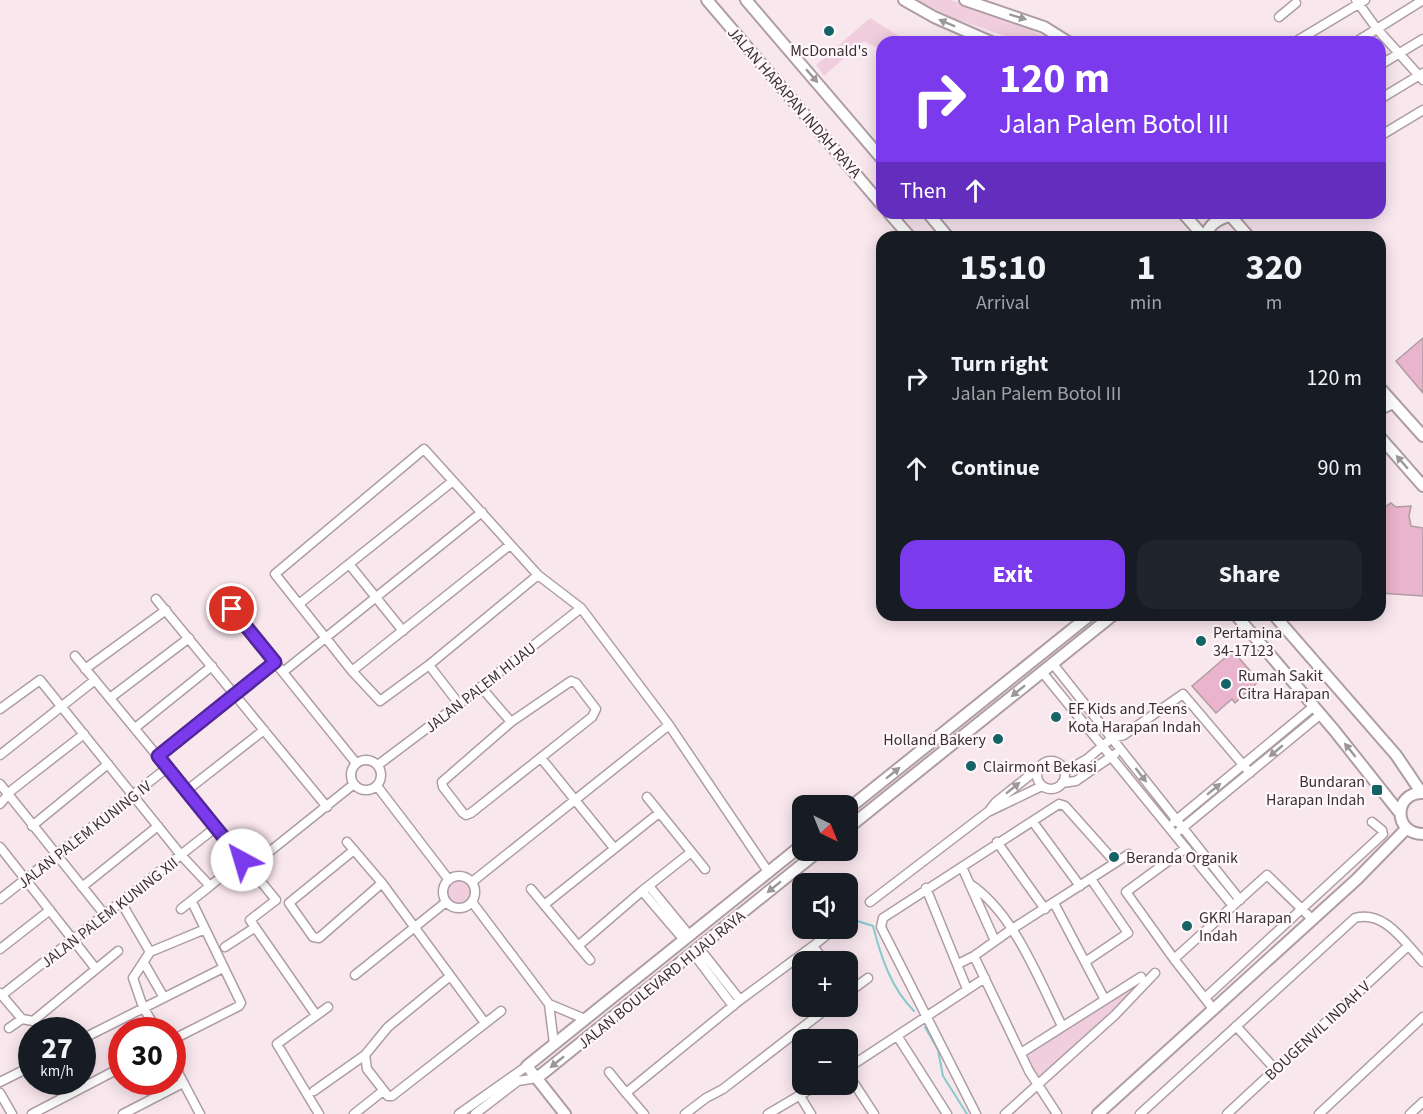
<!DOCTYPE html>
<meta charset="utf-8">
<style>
:root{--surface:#171b24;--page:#20242c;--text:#f1f3f6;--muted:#9ea1a6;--accent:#7c3aed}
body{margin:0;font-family:"Source Sans 3",sans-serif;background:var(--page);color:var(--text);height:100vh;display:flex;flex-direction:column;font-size:22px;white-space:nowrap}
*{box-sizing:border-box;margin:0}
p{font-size:20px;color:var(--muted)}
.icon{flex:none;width:33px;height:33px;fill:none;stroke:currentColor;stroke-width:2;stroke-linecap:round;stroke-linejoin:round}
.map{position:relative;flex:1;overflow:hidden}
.sheet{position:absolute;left:876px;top:231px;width:510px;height:390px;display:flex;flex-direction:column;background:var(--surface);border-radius:18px;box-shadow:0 3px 15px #0003}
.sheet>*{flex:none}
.banner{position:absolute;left:876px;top:36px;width:510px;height:183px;border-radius:18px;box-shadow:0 3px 15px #0003;background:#7c3aed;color:#fff;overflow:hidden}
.needle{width:39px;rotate:137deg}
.buttons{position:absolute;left:792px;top:795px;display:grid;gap:12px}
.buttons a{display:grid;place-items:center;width:66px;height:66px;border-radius:12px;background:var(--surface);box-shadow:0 3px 15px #0003;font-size:30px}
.speed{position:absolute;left:18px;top:1017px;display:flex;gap:12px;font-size:30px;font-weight:700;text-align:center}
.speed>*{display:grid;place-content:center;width:78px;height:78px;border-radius:50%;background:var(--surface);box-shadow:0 3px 15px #0003;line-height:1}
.speed small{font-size:15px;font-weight:400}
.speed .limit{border:9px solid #d22;background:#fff;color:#111}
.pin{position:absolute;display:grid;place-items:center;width:51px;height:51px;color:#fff;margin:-26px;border:3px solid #fff;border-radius:50%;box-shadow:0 2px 6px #0007}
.me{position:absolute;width:66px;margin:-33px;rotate:321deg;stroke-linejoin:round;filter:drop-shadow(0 0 4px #0008)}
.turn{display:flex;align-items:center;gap:21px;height:126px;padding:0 24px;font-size:27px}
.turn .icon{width:78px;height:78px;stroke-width:2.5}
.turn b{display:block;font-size:42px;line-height:51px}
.then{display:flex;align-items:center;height:57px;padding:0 24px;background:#0003;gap:12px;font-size:22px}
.eta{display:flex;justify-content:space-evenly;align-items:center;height:102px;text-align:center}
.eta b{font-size:36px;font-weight:700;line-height:42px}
.action{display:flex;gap:12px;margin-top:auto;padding:12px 24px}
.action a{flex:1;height:69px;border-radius:18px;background:var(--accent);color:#fff;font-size:24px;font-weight:700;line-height:69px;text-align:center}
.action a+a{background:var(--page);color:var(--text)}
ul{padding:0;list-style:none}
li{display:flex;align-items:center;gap:18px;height:90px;padding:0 24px}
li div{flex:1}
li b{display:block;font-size:22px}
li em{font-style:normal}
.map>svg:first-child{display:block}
.green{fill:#f1cedd}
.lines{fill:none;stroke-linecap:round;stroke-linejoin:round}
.stream{stroke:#85cacd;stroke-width:2}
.building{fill:#eab4cc;stroke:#ae9da4;stroke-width:1.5}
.minor-casing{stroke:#ae9da4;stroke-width:11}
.tertiary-casing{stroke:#ae9da4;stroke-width:14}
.minor{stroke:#fff;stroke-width:8}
.tertiary{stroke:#fff;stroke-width:10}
.oneway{fill:#9c989a}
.route-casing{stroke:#51269a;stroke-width:15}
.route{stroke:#7c3aed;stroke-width:10}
.poi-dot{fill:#146367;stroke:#fff7fa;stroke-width:2}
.labels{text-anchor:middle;stroke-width:4.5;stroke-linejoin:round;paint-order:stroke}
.poi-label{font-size:16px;fill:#393235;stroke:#fff7fa;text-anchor:start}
.street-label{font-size:16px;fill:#393235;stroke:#fff7fa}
</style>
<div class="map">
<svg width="1423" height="1114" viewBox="0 0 1423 1114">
<rect width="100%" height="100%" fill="#f9e7ee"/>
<!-- green -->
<path class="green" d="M917,0H951L1022,25L1055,42H1023L953,18Z
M870,18L899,36L895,42H882V50L864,41L824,76L816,65Z
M443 892a16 16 0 1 1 32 0a16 16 0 1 1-32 0Z
M1135,983L1138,987L1038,1079L1026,1056L1059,1031Z"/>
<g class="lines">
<!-- stream -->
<path class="stream" d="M793,898L802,902
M848,918L873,926C881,957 891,988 914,1011
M925,1027L938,1050L943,1076L967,1114"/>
</g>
<!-- building -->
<path class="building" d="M1423,338V393L1396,361Z
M1391,503L1396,507L1411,506L1409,516L1411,526L1423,528V596L1380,593V522L1382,523L1385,507Z
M1233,651L1259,681L1235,703L1232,699L1216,713L1192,686Z"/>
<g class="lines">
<!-- minor casing -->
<g class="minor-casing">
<path id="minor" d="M1356,0L1377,29L1423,80
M1279,17L1296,3
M1295,42L1365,0
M1356,42L1423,0
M1380,65L1423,39
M1380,99L1423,73
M1380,136L1423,110
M349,564L403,631
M538,575L429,665L380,701L352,671L275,574L424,449L538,575L581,608L669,725L769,873
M156,599L327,807
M299,604L453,481
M232,609L356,763
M75,656L276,900L250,920L316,1015
M1053,664L1240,900
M429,665L459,704
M85,669L166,610
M352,671L510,545
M283,672L482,512
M1042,672L1233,906
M571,681L576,683L596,709L592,717L471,813L466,815L463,813L443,787L442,782L511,722Z
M481,687L511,722
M110,698L189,638
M0,709L40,680L181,855L210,886L242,860
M135,728L212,666
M0,755L95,680
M158,756L275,662
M541,758L614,848
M351 775a15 15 0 1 1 30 0a15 15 0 1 1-30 0Z
M1037 775a14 14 0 1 1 28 0a14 14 0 1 1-28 0Z
M378,765L459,704L581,608
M1064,772L1087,759L1112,738L1124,735L1183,694L1250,773
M1062,783L1076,781L1115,754
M0,784L105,915
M377,786L449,880
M186,791L264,730
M647,797L705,869
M0,804L12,790L84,734
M990,811L1042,786
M1033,822L1080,886
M1174,822L1314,706
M32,826L108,764
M1180,830L1321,714
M347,842L382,883L485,1023
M997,842L1045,909
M0,847L96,969
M354,850L289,903L313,937L319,938L382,883
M962,867L995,941
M249,868L354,784
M443 892a16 16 0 1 1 32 0a16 16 0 1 1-32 0Z
M472,882L669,725
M970,884C1014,913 1039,980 1062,1026
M649,886L690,936
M82,887L158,826
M926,888L967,989
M531,889L590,960
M642,891L684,940
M0,899L167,768
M472,902L549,1004L585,1019
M870,902L989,811L996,802L1039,768
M1054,903L1105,1000
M544,905L659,813
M125,909L150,952
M181,909L210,886
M578,946L642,891L690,853
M813,946L828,934
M225,947L254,928
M699,948L740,1000
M0,949L50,910
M693,953L733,1006
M1174,959L1126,892L1186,848
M1085,962L1128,933L1091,879
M144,963L163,996
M958,964L974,956
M355,975L446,902
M449,977L388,1027L365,1055L367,1069L388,1096H392L501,1011
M849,992L868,978
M0,993L22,1019L33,1021L118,951
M2,995L215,828
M1205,998L1383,834L1382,830L1372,822
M549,1004L554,1044
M1214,1010L1174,959L1267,875L1312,919
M1236,1026L1275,1069
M9,1028L22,1019
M157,1030L143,1007L133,978L150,952L203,930
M898,1037L947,1114
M82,1039L223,968
M172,1040L239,1006L241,1003L194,906
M1021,1053L1141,977
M172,1061L200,1114
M848,1068L985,978
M609,1072L626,1093
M848,1074L874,1114
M0,1082L32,1066
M314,1091L365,1055
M0,1093L12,1114
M800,1096L811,1114
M32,1114L122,1067
M123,1114L183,1083
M319,1114L277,1044L328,1007
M354,1114L383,1091
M459,1114L527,1066
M475,1114L518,1081L537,1078
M644,1114L626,1093L740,1000L813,946L825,962
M685,1114L706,1098L723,1089L830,1006
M768,1114L819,1084
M976,1114L881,927L883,918L1059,804L1065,806L1115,862
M1005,1114L1115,1015L1155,973
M1057,1114L1029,1071L974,956L1012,929L1129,854
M1140,1114L1355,918C1385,910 1405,943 1423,962
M1227,1114L1408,946
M1319,1114L1423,1017
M1410,1114L1423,1102"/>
</g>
<!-- tertiary casing -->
<g class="tertiary-casing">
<path id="tertiary" d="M707,0L882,205
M746,0L882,159
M904,0L934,17L991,42
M965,0L1044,27L1068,42
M889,213L910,237
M928,213L948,237
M1183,213L1204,237
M1228,213L1249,237
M1205,237C1209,225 1218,218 1231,216
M1380,388L1423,436
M1380,409L1393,403
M1380,437L1423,486
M1236,615L1334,730L1399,812
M1274,615L1396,755L1421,792
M1423,793C1393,792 1393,834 1423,834
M848,809L1090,615
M848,828L1113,615
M537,1078L820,850
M565,1114L527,1066L802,845
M1098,1114L1357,879L1406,829"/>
</g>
<!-- minor -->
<use href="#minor" class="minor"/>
<!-- tertiary -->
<use href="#tertiary" class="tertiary"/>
</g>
<!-- one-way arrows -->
<defs><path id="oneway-solid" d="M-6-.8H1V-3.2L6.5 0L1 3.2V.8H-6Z" transform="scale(1.5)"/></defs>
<g class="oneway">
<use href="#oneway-solid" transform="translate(1018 17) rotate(17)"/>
<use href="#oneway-solid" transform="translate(947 23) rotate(-157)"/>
<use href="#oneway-solid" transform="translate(812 76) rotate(49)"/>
<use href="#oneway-solid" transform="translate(1402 462) rotate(-131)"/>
<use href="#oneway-solid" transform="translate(1018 691) rotate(141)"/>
<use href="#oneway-solid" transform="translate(1350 750) rotate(-129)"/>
<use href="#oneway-solid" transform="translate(1276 751) rotate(140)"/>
<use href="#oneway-solid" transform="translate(893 773) rotate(-39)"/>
<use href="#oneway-solid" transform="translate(1141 775) rotate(52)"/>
<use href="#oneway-solid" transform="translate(1013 788) rotate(-39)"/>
<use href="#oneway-solid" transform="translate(1214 789) rotate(-39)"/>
<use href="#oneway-solid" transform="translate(774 887) rotate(141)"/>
<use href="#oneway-solid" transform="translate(557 1062) rotate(141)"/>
</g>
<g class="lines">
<!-- route casing -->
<g class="route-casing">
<path id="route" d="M232,609L275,662L158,756L242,860"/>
</g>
<!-- route -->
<use href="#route" class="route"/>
</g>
<!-- markers -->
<g class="poi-dot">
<circle cx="829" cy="31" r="6"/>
<circle cx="1201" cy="641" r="6"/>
<circle cx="1226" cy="684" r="6"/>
<circle cx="1056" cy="717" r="6"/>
<circle cx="998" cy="739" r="6"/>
<circle cx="971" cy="766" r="6"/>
<rect x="1371" y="784" width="12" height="12" rx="3"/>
<circle cx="1114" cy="857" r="6"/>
<circle cx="1187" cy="926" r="6"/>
</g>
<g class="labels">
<!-- poi labels -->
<g class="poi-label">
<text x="829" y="56" text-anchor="middle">McDonald's</text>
<text x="1213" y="638">Pertamina<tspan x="1213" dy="18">34-17123</tspan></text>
<text x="1238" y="681">Rumah Sakit<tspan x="1238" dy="18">Citra Harapan</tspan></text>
<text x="1068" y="714">EF Kids and Teens<tspan x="1068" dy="18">Kota Harapan Indah</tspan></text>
<text x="986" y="745" text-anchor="end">Holland Bakery</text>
<text x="983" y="772">Clairmont Bekasi</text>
<text x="1365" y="787" text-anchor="end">Bundaran<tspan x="1365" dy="18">Harapan Indah</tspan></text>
<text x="1126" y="863">Beranda Organik</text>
<text x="1199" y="923">GKRI Harapan<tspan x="1199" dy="18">Indah</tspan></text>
</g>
<!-- street labels -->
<g class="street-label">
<text transform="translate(795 102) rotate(49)" y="6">JALAN HARAPAN INDAH RAYA</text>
<text transform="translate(480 687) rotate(-38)" y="6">JALAN PALEM HIJAU</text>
<text transform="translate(84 834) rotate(-38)" y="6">JALAN PALEM KUNING IV</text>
<text transform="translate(109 912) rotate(-38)" y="6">JALAN PALEM KUNING XII</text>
<text transform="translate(661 979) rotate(-39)" y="6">JALAN BOULEVARD HIJAU RAYA</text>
<text transform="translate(1317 1030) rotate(-43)" y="6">BOUGENVIL INDAH V</text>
</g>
</g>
</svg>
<div class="buttons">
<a><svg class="needle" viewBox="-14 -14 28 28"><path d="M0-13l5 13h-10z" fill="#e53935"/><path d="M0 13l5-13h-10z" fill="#9ea1a6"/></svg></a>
<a><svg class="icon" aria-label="sound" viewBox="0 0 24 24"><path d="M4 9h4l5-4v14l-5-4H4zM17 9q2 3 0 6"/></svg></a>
<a>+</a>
<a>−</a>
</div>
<div class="speed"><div>27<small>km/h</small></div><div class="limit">30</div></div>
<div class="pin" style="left:232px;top:609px;background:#d93025"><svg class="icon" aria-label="arrive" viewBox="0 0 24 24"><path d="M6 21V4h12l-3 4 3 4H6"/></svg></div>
<svg class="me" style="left:242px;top:860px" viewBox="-20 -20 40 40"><circle r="19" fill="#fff"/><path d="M0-13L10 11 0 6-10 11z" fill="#7c3aed"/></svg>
<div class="banner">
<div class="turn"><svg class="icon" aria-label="right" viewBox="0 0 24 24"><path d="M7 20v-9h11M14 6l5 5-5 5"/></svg><div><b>120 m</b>Jalan Palem Botol III</div></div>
<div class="then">Then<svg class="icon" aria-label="ahead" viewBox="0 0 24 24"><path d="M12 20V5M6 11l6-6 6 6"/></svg></div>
</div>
<section class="sheet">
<div class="eta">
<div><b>15:10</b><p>Arrival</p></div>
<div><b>1</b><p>min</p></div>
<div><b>320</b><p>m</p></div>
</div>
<ul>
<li><svg class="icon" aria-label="right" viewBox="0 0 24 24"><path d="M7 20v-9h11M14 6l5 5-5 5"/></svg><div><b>Turn right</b><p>Jalan Palem Botol III</p></div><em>120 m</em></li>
<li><svg class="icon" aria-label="ahead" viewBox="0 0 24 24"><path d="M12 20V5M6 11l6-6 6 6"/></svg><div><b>Continue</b></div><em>90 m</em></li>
</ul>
<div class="action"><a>Exit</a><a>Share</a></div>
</section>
</div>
